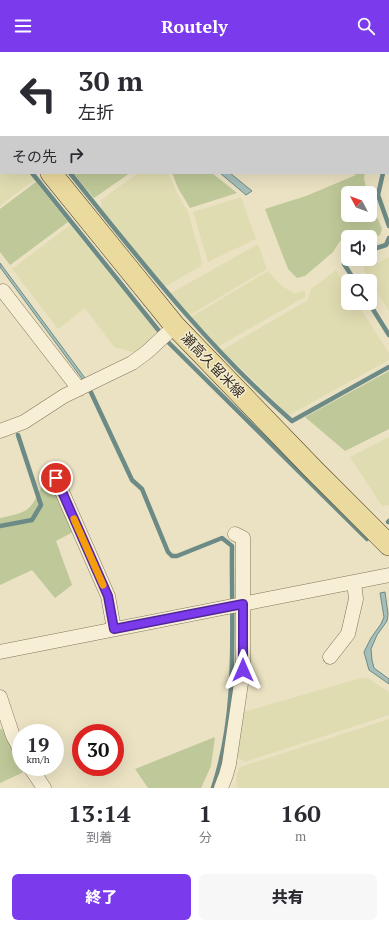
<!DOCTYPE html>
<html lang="ja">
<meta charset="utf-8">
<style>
:root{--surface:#fff;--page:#f7f7f7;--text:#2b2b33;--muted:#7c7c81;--accent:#7c3aed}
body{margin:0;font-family:"PT Serif","Noto Sans JP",serif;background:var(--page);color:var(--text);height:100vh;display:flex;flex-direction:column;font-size:15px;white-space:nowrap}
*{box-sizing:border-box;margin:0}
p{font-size:13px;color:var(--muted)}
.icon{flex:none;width:22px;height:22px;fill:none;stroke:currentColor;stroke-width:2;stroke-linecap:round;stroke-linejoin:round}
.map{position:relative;height:736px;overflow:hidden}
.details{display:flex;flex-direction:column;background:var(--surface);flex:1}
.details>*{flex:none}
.hud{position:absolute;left:0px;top:0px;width:389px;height:122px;box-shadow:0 4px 16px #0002;background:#fff;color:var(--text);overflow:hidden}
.needle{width:26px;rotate:311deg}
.tools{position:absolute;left:341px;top:134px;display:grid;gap:8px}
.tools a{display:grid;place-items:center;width:36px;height:36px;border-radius:6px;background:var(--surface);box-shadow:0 4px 16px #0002;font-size:20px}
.speed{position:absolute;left:12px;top:672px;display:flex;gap:8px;font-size:20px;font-weight:700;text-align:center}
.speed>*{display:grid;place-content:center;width:52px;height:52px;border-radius:50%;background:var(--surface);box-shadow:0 4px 16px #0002;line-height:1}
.speed small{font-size:10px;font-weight:400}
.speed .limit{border:6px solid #d22;background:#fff;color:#111}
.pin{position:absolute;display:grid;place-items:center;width:34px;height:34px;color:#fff;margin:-17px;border:2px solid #fff;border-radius:50%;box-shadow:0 1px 4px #0007}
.me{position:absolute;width:44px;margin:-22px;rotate:0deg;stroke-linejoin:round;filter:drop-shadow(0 0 3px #0008)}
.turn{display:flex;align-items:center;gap:14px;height:84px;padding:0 12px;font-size:18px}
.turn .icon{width:52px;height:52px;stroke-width:2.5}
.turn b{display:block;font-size:28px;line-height:34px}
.then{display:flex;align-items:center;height:38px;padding:0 12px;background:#0003;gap:8px;font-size:15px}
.eta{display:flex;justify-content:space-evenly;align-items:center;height:68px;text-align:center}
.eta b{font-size:24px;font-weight:800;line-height:28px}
.action{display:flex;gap:8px;margin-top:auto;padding:8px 12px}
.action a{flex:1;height:46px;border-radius:6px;background:var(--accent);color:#fff;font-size:16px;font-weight:800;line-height:46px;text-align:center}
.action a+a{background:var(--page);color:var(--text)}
header{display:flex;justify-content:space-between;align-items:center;height:52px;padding:0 12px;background:var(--accent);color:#fff;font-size:18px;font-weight:800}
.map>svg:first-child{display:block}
.farmland{fill:#e0dcb1}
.green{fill:#bec898}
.water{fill:#a5beb9;stroke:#6d8b86}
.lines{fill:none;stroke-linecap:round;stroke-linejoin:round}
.stream{stroke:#6d8b86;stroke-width:4.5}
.minor-casing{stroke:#83745b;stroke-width:15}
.primary-casing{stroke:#51422f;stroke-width:22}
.minor{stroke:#f6efd6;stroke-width:14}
.primary{stroke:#ebda9d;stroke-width:21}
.route-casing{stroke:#51269a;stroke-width:10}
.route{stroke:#7c3aed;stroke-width:7}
.slow{stroke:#f59e0b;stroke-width:7}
.labels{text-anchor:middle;stroke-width:3;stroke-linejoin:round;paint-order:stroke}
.street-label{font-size:14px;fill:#342b1e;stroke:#f3ecd2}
</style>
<header><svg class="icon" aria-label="menu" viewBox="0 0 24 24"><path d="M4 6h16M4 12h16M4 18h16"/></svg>Routely<svg class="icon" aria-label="search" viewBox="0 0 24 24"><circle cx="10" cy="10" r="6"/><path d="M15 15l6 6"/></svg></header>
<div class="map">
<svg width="389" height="736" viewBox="0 0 389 736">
<rect width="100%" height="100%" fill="#ebe2c3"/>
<!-- farmland -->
<path class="farmland" d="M0,0H89L1,1V32Z
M364,0H389V100L388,1Z
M0,86L1,121H28L34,128L0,154Z
M138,121H168L177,141L188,160L202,209L201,214L164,235L101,156V148Z
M241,145L256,187L208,210L193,160Z
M70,173L158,282L136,301L114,295L85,256L58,277L12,217Z
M258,192L267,217L190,263L171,241Z
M389,205V259L364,219L365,214L368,212L379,211Z
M336,218L348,238V251H357L389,301V308L289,363L222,298L308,248L311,237Z
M268,219L282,234L294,241L305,239V245L219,294L191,265Z
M389,385V453L382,454L350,405Z
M361,626H368L389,640V663L245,710L239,706L236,699L241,669L244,660Z
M389,667V736H238L236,733L237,722L240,715Z"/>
<!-- green -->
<path class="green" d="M73,121H130L94,146Z
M172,121H212L237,141L190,156L178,136Z
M353,121H365L364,126L367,141H348V163H370V148L382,177L380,183L370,187V185H348V189H340L333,200L305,224L297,226L288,217L265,157L306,144L356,123Z
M36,130L68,170L10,213L0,200V157Z
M389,319V377L345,399L305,365Z
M43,431L54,435L75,479L56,489L72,533L55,546L32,518L0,533V466C30,460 31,458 43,431Z
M0,677L5,678L24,720L0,731Z
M215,685L211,714L201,736H148L135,717Z"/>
<!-- water -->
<path class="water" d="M220,121H230L252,139L246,143Z
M0,211L85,326L86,327L83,328L0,215Z
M385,540L388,562L387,569L377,583L371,597L372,608L374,616L389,627V632L369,618L364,600L371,586L381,572L384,565L380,541Z"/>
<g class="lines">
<!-- stream -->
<path class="stream" d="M350,0L351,1
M0,35L1,37
M0,80L1,82
M32,121L159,279
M70,121C139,207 208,296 292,369L389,315
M383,121L378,143L389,174
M370,198L386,193L389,186
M349,207L344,212L355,229
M369,251L389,283
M166,288L367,487
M88,334L132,428L142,437L168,500L172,504H177L222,486L232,494C231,574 239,658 213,736
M388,470L389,469
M0,474L32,468L41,453L18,383"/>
<!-- minor casing -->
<g class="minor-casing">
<path id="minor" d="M3,239L79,337
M0,379L24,370L64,344L132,311L147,300L175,274
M56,426L108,544L114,577
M0,600L389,523
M330,605L348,582L356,547L354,530
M0,645L13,684L21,699
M30,715L44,736
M221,736L226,723L229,712L243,618V486L235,482"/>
</g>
<!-- primary casing -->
<g class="primary-casing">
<path id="primary" d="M0,55L1,57
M51,121L175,274L312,416L389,493"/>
</g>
<!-- minor -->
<use href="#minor" class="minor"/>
<!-- primary -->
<use href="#primary" class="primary"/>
</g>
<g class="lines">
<!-- route casing -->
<g class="route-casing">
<path id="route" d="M56,426L108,544L114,577L243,552V618"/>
</g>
<!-- route -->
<use href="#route" class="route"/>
<!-- slow -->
<path class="slow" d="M74,467L103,533"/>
</g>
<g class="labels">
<!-- street labels -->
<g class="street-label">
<text transform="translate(213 313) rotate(46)" y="5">瀬高久留米線</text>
</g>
</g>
</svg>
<div class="tools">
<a><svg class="needle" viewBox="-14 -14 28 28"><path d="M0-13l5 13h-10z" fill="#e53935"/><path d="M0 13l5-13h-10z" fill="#7c7c81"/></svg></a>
<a><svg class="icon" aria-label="sound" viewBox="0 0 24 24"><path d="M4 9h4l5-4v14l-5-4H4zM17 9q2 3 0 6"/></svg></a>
<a><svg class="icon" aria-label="search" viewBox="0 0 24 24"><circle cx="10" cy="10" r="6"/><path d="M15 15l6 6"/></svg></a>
</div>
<div class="speed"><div>19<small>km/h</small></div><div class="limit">30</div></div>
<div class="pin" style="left:56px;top:426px;background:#d93025"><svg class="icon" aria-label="arrive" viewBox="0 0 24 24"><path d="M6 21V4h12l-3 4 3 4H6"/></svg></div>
<svg class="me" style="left:243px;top:618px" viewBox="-20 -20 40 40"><path d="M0-17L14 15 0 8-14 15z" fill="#7c3aed" stroke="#fff" stroke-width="4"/></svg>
<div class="hud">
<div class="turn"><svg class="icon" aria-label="left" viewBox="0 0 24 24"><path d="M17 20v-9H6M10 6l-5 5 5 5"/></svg><div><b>30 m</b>左折</div></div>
<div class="then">その先<svg class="icon" aria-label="right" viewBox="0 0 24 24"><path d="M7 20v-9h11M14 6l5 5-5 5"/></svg></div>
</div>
</div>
<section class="details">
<div class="eta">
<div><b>13:14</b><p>到着</p></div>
<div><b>1</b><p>分</p></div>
<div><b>160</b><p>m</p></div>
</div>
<div class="action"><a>終了</a><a>共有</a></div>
</section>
